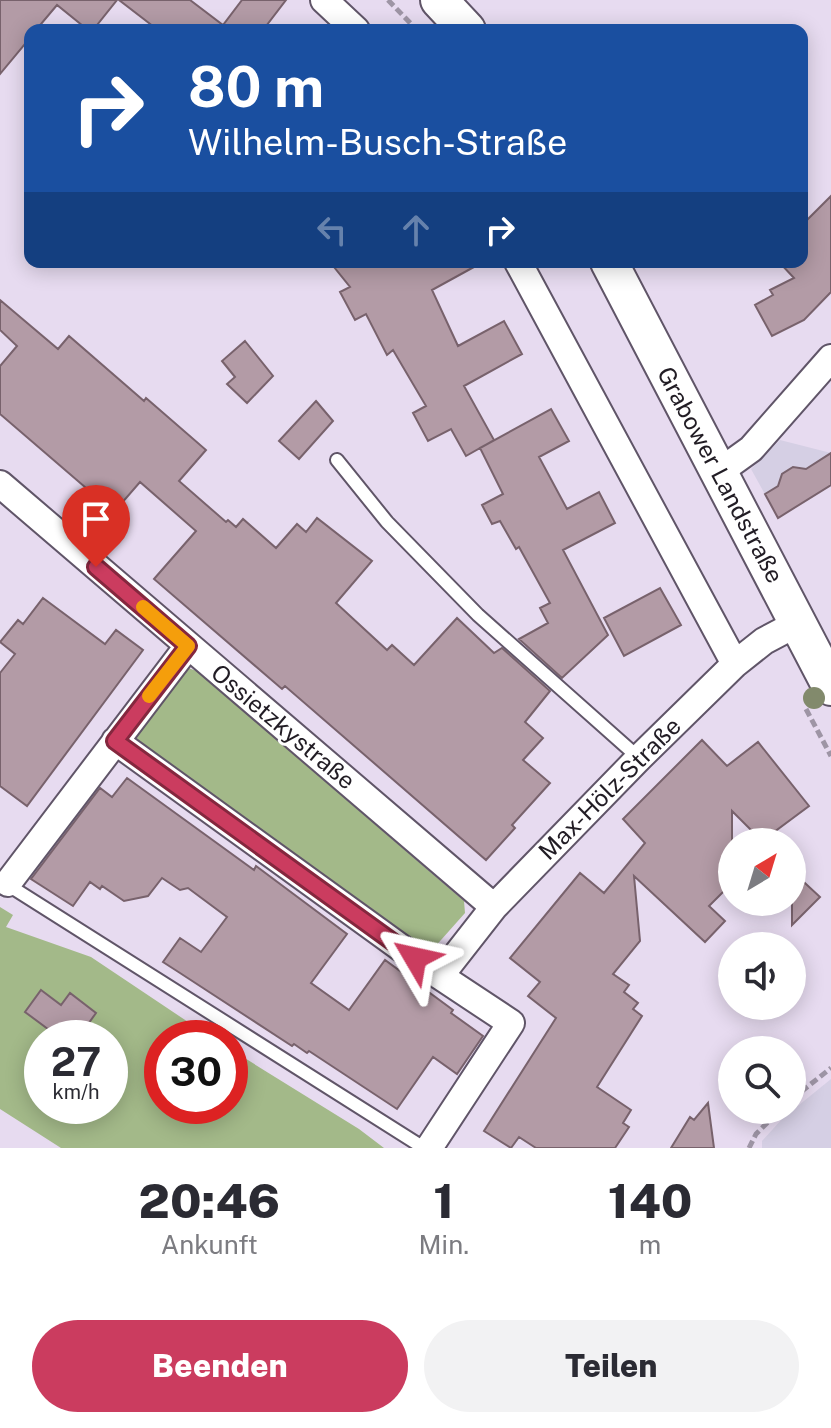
<!DOCTYPE html>
<html lang="de">
<meta charset="utf-8">
<style>
:root{--surface:#fff;--page:#f2f2f3;--text:#2b2b33;--muted:#7c7c81;--accent:#cb3c5f}
body{margin:0;font-family:"Public Sans",sans-serif;background:var(--page);color:var(--text);height:100vh;display:flex;flex-direction:column;font-size:30px;white-space:nowrap}
*{box-sizing:border-box;margin:0}
p{font-size:26px;color:var(--muted)}
.icon{flex:none;width:44px;height:44px;fill:none;stroke:currentColor;stroke-width:2;stroke-linecap:round;stroke-linejoin:round}
.map{position:relative;height:1148px;overflow:hidden}
.details{display:flex;flex-direction:column;background:var(--surface);flex:1}
.details>*{flex:none}
.top-card{position:absolute;left:24px;top:24px;width:784px;height:244px;border-radius:16px;box-shadow:0 4px 20px #0003;background:#1a4fa0;color:#fff;overflow:hidden}
.needle{width:52px;rotate:38deg}
.tools{position:absolute;left:718px;top:828px;display:grid;gap:16px}
.tools a{display:grid;place-items:center;width:88px;height:88px;border-radius:50%;background:var(--surface);box-shadow:0 4px 20px #0003;font-size:40px}
.speed{position:absolute;left:24px;top:1020px;display:flex;gap:16px;font-size:40px;font-weight:700;text-align:center}
.speed>*{display:grid;place-content:center;width:104px;height:104px;border-radius:50%;background:var(--surface);box-shadow:0 4px 20px #0003;line-height:1}
.speed small{font-size:20px;font-weight:400}
.speed .limit{border:12px solid #d22;background:#fff;color:#111}
.pin{position:absolute;display:grid;place-items:center;width:68px;height:68px;color:#fff;margin:-82px -34px;border-radius:50% 50% 50% 0;rotate:-45deg;box-shadow:0 0 8px #0007}
.pin .icon{rotate:45deg}
.me{position:absolute;width:88px;margin:-44px;rotate:306deg;stroke-linejoin:round;filter:drop-shadow(0 0 6px #0008)}
.turn{display:flex;align-items:center;gap:28px;height:168px;padding:0 32px;font-size:36px}
.turn .icon{width:104px;height:104px;stroke-width:2.5}
.turn b{display:block;font-size:56px;line-height:68px}
.lanes{display:flex;align-items:center;height:76px;padding:0 32px;background:#0003;justify-content:center;gap:40px;direction:ltr}
.lanes .off{opacity:.35}
.eta{display:flex;justify-content:space-evenly;align-items:center;height:136px;text-align:center}
.eta b{font-size:48px;font-weight:800;line-height:56px}
.button{display:flex;gap:16px;margin-top:auto;padding:16px 32px}
.button a{flex:1;height:92px;border-radius:48px;background:var(--accent);color:#fff;font-size:32px;font-weight:800;line-height:92px;text-align:center}
.button a+a{background:var(--page);color:var(--text)}
.map>svg:first-child{display:block}
.commercial{fill:#d5cfe4}
.green{fill:#a3b989;fill-rule:evenodd}
.building{fill:#b39ba6;stroke:#78626c;stroke-width:2}
.lines{fill:none;stroke-linecap:round;stroke-linejoin:round}
.lane-casing{stroke:#605568;stroke-width:16}
.street-casing{stroke:#605568;stroke-width:30}
.secondary-casing{stroke:#605568;stroke-width:40}
.path{stroke:#9e95a5;stroke-width:5;stroke-dasharray:8 4;stroke-linecap:butt}
.lane{stroke:#fff;stroke-width:12}
.street{stroke:#fff;stroke-width:26}
.secondary{stroke:#fff;stroke-width:36}
.tree{fill:#828a6c}
.route-casing{stroke:#84273e;stroke-width:20}
.route{stroke:#cb3c5f;stroke-width:14}
.slow{stroke:#f59e0b;stroke-width:14}
.labels{text-anchor:middle;stroke-width:6;stroke-linejoin:round;paint-order:stroke}
.street-label{font-size:24px;fill:#211c24;stroke:#fff}
</style>
<div class="map">
<svg width="831" height="1148" viewBox="0 0 831 1148">
<rect width="100%" height="100%" fill="#e7dbf0"/>
<!-- commercial -->
<path class="commercial" d="M780,440L831,453V485L778,518L751,469Z
M831,1079V1148H762V1141L783,1118Z"/>
<!-- green -->
<path class="green" d="M188,668L197,671L464,901L465,913L433,949L424,952L137,744L135,735Z
M0,907L13,915L6,927L91,957L212,1038H162V1106H230V1049L359,1129L384,1148H61L0,1109ZM42,1038H110V1106H42Z"/>
<!-- building -->
<path class="building" d="M0,0H117L93,30H88L57,5L36,30H30V38L0,74Z
M119,0H190L223,25L242,0H286L263,30H158Z
M831,196V292L804,320L772,336L755,305L773,295L770,290L794,278L779,262H802V225Z
M330,262H483L432,290L458,346L504,321L522,354L464,386L494,440L466,456L451,429L428,441L413,413L426,406L393,350L387,355L366,314L355,320L340,292L350,287Z
M0,300L58,349L69,336L144,401L146,398L206,450L179,481L226,522L228,520L236,527L243,519L276,548L297,524L306,532L317,518L372,561L336,603L387,650L392,645L414,665L457,618L494,653L502,648L550,691L525,722L543,738L523,760L550,783L512,825L515,828L486,860L285,686L282,689L154,579L196,531L140,482L114,512L0,414V366L17,346L0,330Z
M245,341L273,376L247,403L227,384L235,377L222,361Z
M316,401L333,421L299,459L279,441Z
M551,409L569,441L539,457L567,509L599,492L615,523L563,550L608,635L562,678L519,639L548,623L540,608L550,603L519,547L516,549L500,521L492,524L482,505L503,494L480,448Z
M831,453V485L778,518L765,494L778,486L782,474L793,467L806,469Z
M660,588L681,625L624,656L604,618Z
M43,598L105,644L116,630L143,650L27,806L0,786V673L15,654L0,642L18,620L23,624Z
M702,740L727,766L758,742L809,806L762,841L732,811V883L709,906L725,921L705,942L634,876L640,941L613,974L629,985L624,992L638,1003L633,1009L642,1016L597,1087L631,1110L623,1123L629,1127L615,1148H536L519,1137L511,1148L484,1131L556,1018L528,996L540,982L510,958L580,873L604,893L645,843L623,819Z
M127,778L254,870L256,866L347,934L311,983L349,1010L385,960L453,1010L451,1013L483,1036L457,1074L433,1057L397,1109L309,1051L307,1053L294,1044L292,1046L180,973L163,962L180,938L201,952L227,917L188,888L180,890L162,878L148,896L124,901L102,886L100,889L90,882L73,906L31,879L100,788L112,797Z
M792,871L820,897L792,925Z
M41,990L61,1005L70,993L96,1013L78,1038H60L25,1012Z
M708,1103L714,1148H671L690,1117L694,1120Z"/>
<g class="lines">
<!-- lane casing -->
<g class="lane-casing">
<path id="lane" d="M337,460L387,522L478,615L639,758
M5,883L424,1148"/>
</g>
<!-- street casing -->
<g class="street-casing">
<path id="street" d="M324,0L356,30
M518,262L735,664
M719,472L751,449L831,358
M0,484L494,907
M115,741L440,976L511,1023L429,1148
M8,883L188,646
M440,976L494,907L639,758L735,664L764,641L798,623"/>
</g>
<!-- secondary casing -->
<g class="secondary-casing">
<path id="secondary" d="M439,0L467,30
M609,262L831,687"/>
</g>
<!-- path -->
<path class="path" d="M388,0L417,30
M806,709L831,756
M792,1099L831,1068
M749,1148L756,1134L780,1110"/>
<!-- lane -->
<use href="#lane" class="lane"/>
<!-- street -->
<use href="#street" class="street"/>
<!-- secondary -->
<use href="#secondary" class="secondary"/>
</g>
<!-- trees -->
<circle class="tree" cx="814" cy="698" r="11"/>
<g class="lines">
<!-- route casing -->
<g class="route-casing">
<path id="route" d="M96,567L188,646L115,741L415,958"/>
</g>
<!-- route -->
<use href="#route" class="route"/>
<!-- slow -->
<path class="slow" d="M143,607L188,646L149,696"/>
</g>
<g class="labels">
<!-- street labels -->
<g class="street-label">
<text transform="translate(720 475) rotate(62)" y="8">Grabower Landstraße</text>
<text transform="translate(283 727) rotate(40)" y="8">Ossietzkystraße</text>
<text transform="translate(610 789) rotate(-45)" y="8">Max-Hölz-Straße</text>
</g>
</g>
</svg>
<div class="tools">
<a><svg class="needle" viewBox="-14 -14 28 28"><path d="M0-13l5 13h-10z" fill="#e53935"/><path d="M0 13l5-13h-10z" fill="#7c7c81"/></svg></a>
<a><svg class="icon" aria-label="sound" viewBox="0 0 24 24"><path d="M4 9h4l5-4v14l-5-4H4zM17 9q2 3 0 6"/></svg></a>
<a><svg class="icon" aria-label="search" viewBox="0 0 24 24"><circle cx="10" cy="10" r="6"/><path d="M15 15l6 6"/></svg></a>
</div>
<div class="speed"><div>27<small>km/h</small></div><div class="limit">30</div></div>
<div class="pin" style="left:96px;top:567px;background:#d93025"><svg class="icon" aria-label="arrive" viewBox="0 0 24 24"><path d="M6 21V4h12l-3 4 3 4H6"/></svg></div>
<svg class="me" style="left:415px;top:958px" viewBox="-20 -20 40 40"><path d="M0-17L14 15 0 8-14 15z" fill="#cb3c5f" stroke="#fff" stroke-width="4"/></svg>
<div class="top-card">
<div class="turn"><svg class="icon" aria-label="right" viewBox="0 0 24 24"><path d="M7 20v-9h11M14 6l5 5-5 5"/></svg><div><b>80 m</b>Wilhelm-Busch-Straße</div></div>
<div class="lanes"><svg class="icon off" aria-label="left" viewBox="0 0 24 24"><path d="M17 20v-9H6M10 6l-5 5 5 5"/></svg><svg class="icon off" aria-label="ahead" viewBox="0 0 24 24"><path d="M12 20V5M6 11l6-6 6 6"/></svg><svg class="icon" aria-label="right" viewBox="0 0 24 24"><path d="M7 20v-9h11M14 6l5 5-5 5"/></svg></div>
</div>
</div>
<section class="details">
<div class="eta">
<div><b>20:46</b><p>Ankunft</p></div>
<div><b>1</b><p>Min.</p></div>
<div><b>140</b><p>m</p></div>
</div>
<div class="button"><a>Beenden</a><a>Teilen</a></div>
</section>
